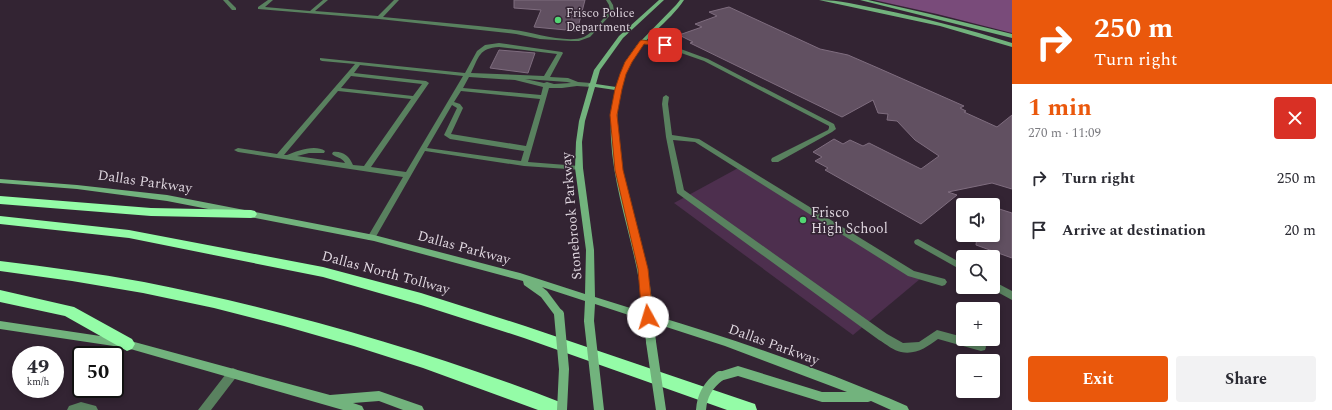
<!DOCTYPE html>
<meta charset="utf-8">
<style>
:root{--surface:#fff;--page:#f2f2f3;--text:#2b2b33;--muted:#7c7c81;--accent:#ea580c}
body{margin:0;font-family:Spectral,serif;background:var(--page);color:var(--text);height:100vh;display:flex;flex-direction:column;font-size:15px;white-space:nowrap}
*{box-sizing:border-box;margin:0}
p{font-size:13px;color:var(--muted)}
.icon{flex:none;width:22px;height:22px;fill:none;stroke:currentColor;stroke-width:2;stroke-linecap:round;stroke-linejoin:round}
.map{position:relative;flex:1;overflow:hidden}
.sheet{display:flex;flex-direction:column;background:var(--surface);width:320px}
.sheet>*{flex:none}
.guide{background:#ea580c;color:#fff;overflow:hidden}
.tools{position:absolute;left:956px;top:198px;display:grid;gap:8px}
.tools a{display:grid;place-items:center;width:44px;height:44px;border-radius:4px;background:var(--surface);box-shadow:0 2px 6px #0003;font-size:20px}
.speed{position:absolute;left:12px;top:346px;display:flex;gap:8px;font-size:20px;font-weight:700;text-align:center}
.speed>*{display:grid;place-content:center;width:52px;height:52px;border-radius:50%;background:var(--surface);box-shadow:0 2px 6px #0003;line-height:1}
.speed small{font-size:10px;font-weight:400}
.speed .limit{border:2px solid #111;border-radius:6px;background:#fff;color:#111}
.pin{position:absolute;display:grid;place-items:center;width:34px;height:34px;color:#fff;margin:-17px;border-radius:8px;box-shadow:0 2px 6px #0006}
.me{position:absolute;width:44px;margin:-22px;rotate:354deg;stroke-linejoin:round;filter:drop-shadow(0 0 3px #0008)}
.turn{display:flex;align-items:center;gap:14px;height:84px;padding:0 16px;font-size:18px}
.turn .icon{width:52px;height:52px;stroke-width:2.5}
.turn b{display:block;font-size:28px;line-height:34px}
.round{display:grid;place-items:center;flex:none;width:42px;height:42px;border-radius:4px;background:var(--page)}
.headline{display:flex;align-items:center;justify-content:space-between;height:68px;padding:0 16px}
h1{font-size:24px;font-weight:700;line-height:30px;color:var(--accent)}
.action{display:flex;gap:8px;margin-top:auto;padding:8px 16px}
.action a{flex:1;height:46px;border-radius:4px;background:var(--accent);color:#fff;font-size:16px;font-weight:700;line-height:46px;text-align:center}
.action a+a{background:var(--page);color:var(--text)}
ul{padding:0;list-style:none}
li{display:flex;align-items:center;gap:12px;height:52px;padding:0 16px}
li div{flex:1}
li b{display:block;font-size:15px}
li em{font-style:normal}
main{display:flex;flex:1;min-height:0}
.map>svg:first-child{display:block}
.green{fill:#4d2f4e}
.forest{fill:#794b7a}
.building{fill:#615061;stroke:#7f6d7f}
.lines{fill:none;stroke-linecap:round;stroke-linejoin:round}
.service{fill:#59815f;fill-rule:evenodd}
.minor{fill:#59815f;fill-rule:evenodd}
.secondary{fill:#72b37d;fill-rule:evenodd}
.motorway{fill:#94fca7;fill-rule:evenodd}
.secondary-bridge{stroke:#72b37d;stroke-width:10}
.route{fill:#ea580c;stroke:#983908}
.poi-dot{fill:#52d673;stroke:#332433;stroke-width:1.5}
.labels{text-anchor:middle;stroke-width:3;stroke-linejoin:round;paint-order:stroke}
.far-poi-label{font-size:12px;fill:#dfd6df;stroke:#332433;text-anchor:start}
.street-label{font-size:14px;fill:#dfd6df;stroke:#332433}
.poi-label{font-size:14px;fill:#dfd6df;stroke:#332433;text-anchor:start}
</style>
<main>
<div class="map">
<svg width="1012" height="410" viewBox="0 0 1012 410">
<rect width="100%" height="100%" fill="#332433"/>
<!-- green -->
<path class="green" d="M740,167L920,279L853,335L674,203Z"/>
<!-- forest -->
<path class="forest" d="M874,0H1012V33L937,14Z"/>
<!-- building -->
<path class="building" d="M514,0H585L577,31L534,27L541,10L514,8Z
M729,7L820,49L848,55L878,68L964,106L960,108L966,111L964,112L997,127L1012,115V189L992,183L948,192L957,195L921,224L825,170L828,168L815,161L822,157L813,152L834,139L843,144L850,140L863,146L869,143L921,169L939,156L915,140L897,121L887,120L888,114L878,113L873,100L842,117L690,43L693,42L679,35L702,27L695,24L717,16L709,12Z
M499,50L535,53L528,73L490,68Z
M993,207L1012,213V258L976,245L977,235H993Z"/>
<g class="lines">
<!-- service -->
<path class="service" d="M268,0H273L265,7L310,11L323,0H328L315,11L378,16L394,0H399L383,17C427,21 470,25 514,30C532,32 567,44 584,37C594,32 602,19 610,11L609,5L606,0H610L613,5L614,11L590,37L579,41H571L540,39L516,34L379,19L258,9V7Z
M642,40L667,44L708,59L834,124L836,129L832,132L778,162H772L771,160L772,158L828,130L829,128V126L704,61L664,47L640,43L639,42Z
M499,43L562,52L563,53L550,77L568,78L578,82L591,83L594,85L591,87L577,86L562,88H549L528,162L579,166H582L583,168L582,170L524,166L425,151L374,240H368L367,238L403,177L238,152L234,150L238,148L277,154L355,64L322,61L320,60V58L465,73L477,51L485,45ZM499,47L557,54L544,76L471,73C479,57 479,48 499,47ZM360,65L463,76L406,172L371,167L429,83L426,81L354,73ZM351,76L422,84L413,96L341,88ZM469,77L515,80L543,87L541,95L463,88ZM525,79L567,82L571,83L554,84L547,82L544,83ZM338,91L411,99L364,166L353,165C349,156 343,151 333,152L332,154C336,158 342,157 345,163L297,156L309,153H324L325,151C315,144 297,151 287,155H284ZM461,91L540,99L526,146L451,134L463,108L460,104L454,102ZM452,105L457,108L444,135L450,139L524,151L521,161L427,148Z
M666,95L669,97L668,104L672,135L699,139L914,271L945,279L947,282L945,285L942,286L908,276L695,142L673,140L684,190L887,334L903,343L919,342L937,330L963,337V339H969L985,344L986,347L985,350L981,351L938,339C927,347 916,355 901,352C894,351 886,344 879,340L677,193L666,137L662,104L663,97Z
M918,239L963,264V271L915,244L914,242L915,240Z
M993,281L1012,291V300L990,288L993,287Z
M233,368L237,370L238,373L237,376L211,410H198L229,370Z
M81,402L96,406L98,410H67L69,406Z"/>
<!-- minor -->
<path class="minor" d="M223,0H228L236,8V10H232Z"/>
<!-- secondary -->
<path class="secondary" d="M659,0H664L623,38L600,70L596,84L616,87L625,62L637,45L676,5L680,0H684C669,23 643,37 631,62C597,131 634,207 648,276C651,288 652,302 653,315C739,341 825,370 907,406L909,410H891L871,401L868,402H822L738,376L720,381L716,379L715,376L716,373L738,366L822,392H847L725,346L654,323L656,342L655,345L651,346L647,345L646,342L644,320L595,304L594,321L592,324L589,325L586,324L584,321L585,301L542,287L547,291L562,311L564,314L562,317L559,318L556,317L541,297L524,285L523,281L374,241L167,201L77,189L0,183V179L77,185L167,195L374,235L520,273L585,294L586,250L575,168L576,142L579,121L589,86L588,85L590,83L594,70L619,36ZM595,87L615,90C612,106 610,122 611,139C614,198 639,253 643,312L595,297L594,250L583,168L582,142L585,121Z
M819,0C839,0 859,5 879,9C924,18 968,29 1012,43V47L940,26Z
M860,0H868L930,14L1012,34V38Z
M0,321L127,340L330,395L379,391L422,406L424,410H403L379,401L353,403L362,406L364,410H343L127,348L0,329Z"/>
<!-- motorway -->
<path class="motorway" d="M0,196L151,208L251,210L255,211L257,214L255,217L251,218L151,216L0,204Z
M0,216L129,230L323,267L421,293L525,326L749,402L755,404L757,410H727L524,338L421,305L323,277L129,238L0,224Z
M0,261C48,267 96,273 144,282C287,310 429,351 565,404L567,410H538L423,368L354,346L284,326L214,308L143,293L72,281L0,271Z
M0,290L74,307L132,339L135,344L132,349L127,351L65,316L0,302Z"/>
<!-- secondary-bridge -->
<path class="secondary-bridge" d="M559,314L564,369L562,410
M589,321L599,410
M651,342L661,410
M701,410C702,395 708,385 720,376"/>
</g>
<!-- route -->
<path class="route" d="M642,40L665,43L668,45L665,47L644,44L632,62L626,74L622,89L617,115L623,170L648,269L653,317L652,320L648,322L644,320L642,317L638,269L615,170L610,115L615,89L620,74L625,62L640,41Z"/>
<!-- markers -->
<g class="poi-dot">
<circle cx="558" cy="20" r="4"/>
<circle cx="803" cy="220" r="4"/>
</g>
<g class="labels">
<!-- far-poi labels -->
<g class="far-poi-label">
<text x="566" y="17">Frisco Police<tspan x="566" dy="14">Department</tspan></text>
</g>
<!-- street labels -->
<g class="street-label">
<text transform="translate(145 181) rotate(8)" y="5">Dallas Parkway</text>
<text transform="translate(571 216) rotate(-95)" y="5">Stonebrook Parkway</text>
<text transform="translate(464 247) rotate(15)" y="5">Dallas Parkway</text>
<text transform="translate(386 272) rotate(15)" y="5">Dallas North Tollway</text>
<text transform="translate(774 344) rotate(20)" y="5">Dallas Parkway</text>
</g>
<!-- poi labels -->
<g class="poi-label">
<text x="811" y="217">Frisco<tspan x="811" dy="16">High School</tspan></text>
</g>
</g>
</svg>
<div class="tools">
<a><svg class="icon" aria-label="sound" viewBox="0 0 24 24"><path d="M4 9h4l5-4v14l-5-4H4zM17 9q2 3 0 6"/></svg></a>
<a><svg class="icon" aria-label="search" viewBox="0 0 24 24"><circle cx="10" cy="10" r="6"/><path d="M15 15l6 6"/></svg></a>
<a>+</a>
<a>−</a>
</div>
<div class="speed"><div>49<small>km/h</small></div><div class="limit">50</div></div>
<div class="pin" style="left:665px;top:45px;background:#d93025"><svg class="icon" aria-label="arrive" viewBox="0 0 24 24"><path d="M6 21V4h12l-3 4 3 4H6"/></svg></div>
<svg class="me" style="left:648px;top:317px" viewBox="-20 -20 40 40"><circle r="19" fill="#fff"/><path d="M0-13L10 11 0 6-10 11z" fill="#ea580c"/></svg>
</div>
<section class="sheet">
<div class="guide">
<div class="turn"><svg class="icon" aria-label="right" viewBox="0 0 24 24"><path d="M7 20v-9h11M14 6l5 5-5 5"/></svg><div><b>250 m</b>Turn right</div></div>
</div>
<div class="headline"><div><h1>1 min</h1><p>270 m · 11:09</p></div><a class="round" style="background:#d93025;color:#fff"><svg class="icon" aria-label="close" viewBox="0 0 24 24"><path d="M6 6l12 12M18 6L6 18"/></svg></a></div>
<ul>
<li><svg class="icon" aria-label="right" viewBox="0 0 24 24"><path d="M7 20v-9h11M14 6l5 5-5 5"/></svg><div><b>Turn right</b></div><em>250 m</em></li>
<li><svg class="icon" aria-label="arrive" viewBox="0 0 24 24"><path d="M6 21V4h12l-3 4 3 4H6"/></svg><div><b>Arrive at destination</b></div><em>20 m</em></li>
</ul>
<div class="action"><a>Exit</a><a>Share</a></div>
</section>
</main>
